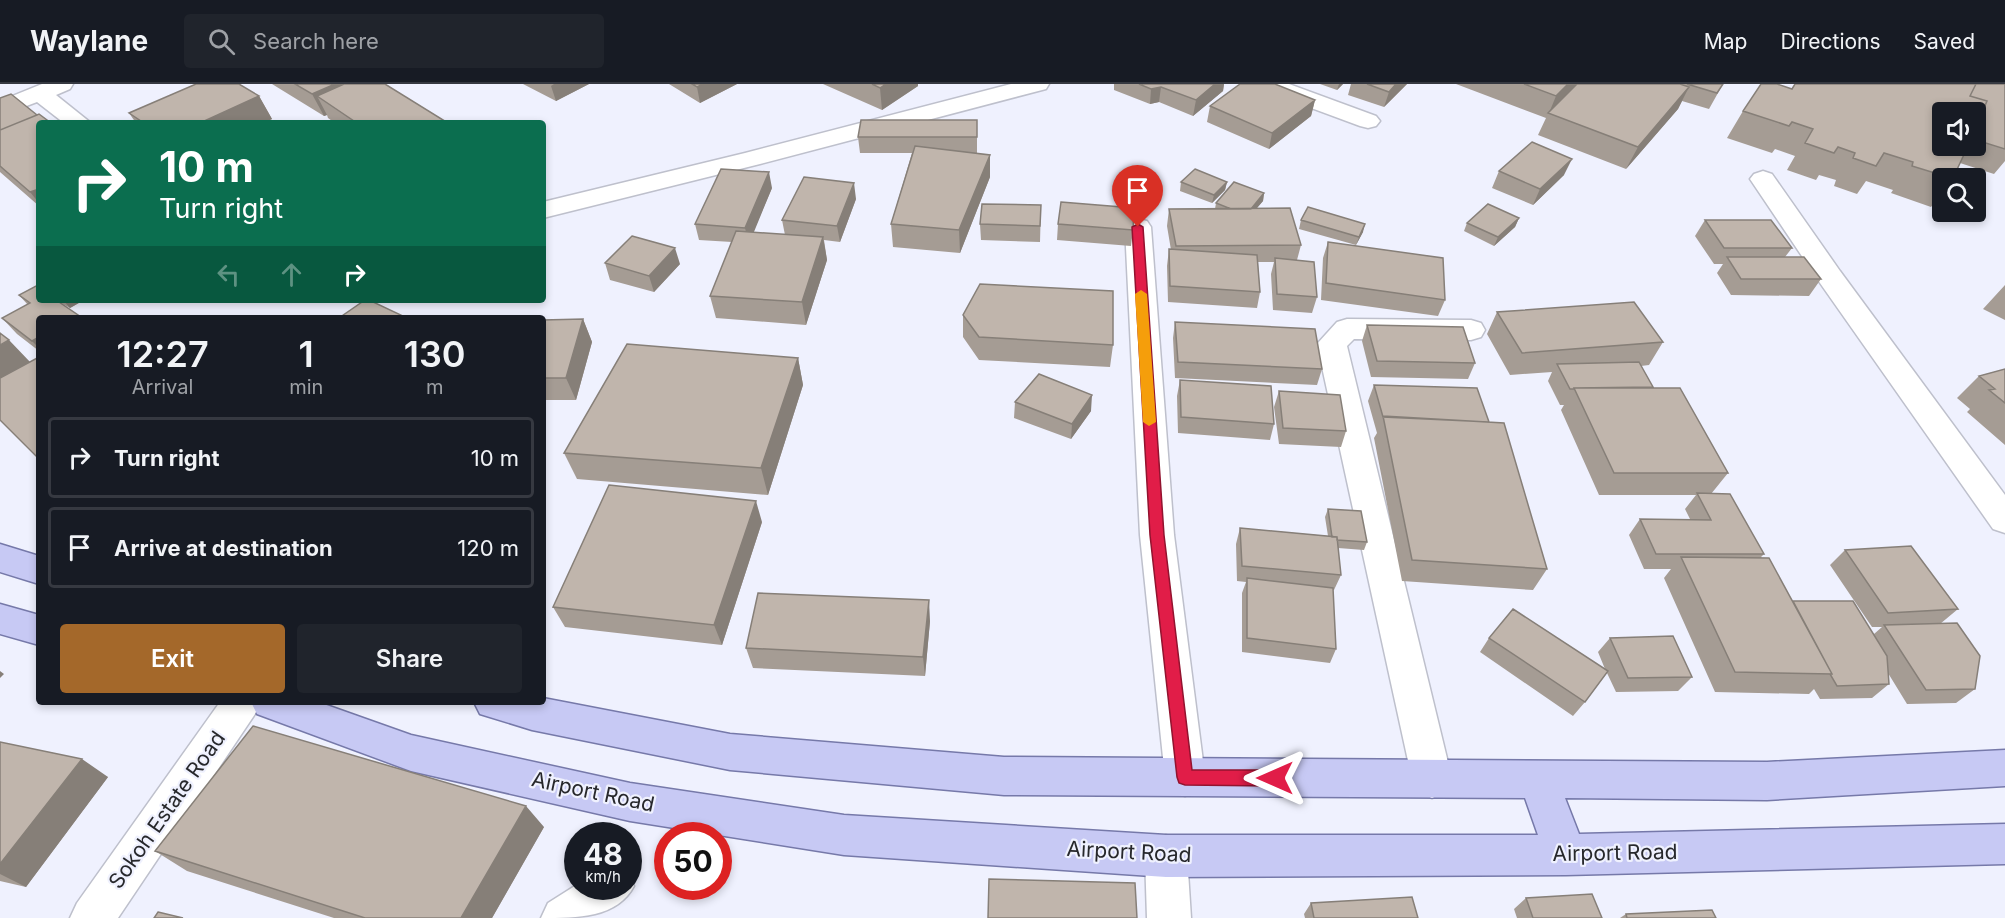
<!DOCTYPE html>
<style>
:root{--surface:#171b24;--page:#20242c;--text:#f1f3f6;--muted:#9ea1a6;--line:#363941;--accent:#a4682a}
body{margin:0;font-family:Inter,sans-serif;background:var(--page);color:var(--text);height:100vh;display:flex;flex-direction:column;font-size:22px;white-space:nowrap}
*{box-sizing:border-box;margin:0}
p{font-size:20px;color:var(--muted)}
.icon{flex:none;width:33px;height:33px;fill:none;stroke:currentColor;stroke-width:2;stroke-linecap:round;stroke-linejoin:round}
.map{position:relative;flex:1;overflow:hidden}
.drawer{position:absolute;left:36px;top:231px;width:510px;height:390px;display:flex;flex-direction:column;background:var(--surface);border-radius:6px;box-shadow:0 3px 9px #0003}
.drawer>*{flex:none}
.hud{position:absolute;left:36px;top:36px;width:510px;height:183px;border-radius:6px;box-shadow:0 3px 9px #0003;background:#0b6e4f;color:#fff;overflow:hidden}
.buttons{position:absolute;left:1932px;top:18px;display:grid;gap:12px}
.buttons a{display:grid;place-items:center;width:54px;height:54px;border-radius:6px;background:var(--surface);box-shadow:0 3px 9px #0003;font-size:30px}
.speed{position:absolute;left:564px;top:738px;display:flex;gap:12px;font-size:30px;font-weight:700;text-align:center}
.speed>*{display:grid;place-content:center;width:78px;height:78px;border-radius:50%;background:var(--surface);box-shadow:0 3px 9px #0003;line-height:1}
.speed small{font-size:15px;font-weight:400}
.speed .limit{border:9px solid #d22;background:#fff;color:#111}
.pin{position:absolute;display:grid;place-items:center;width:51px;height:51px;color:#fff;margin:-62px -26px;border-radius:50% 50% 50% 0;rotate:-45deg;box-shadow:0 0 6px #0007}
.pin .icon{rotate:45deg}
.me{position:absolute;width:66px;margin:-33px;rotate:270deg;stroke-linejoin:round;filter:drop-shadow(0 0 4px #0008)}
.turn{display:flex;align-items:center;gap:21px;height:126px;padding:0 24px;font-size:27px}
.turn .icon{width:78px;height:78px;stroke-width:2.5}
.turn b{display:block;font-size:42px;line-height:51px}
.lanes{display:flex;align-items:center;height:57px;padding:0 24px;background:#0003;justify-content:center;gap:30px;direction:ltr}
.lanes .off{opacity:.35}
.eta{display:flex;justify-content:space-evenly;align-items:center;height:102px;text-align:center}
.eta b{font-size:36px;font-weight:600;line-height:42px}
.button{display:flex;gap:12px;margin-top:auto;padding:12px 24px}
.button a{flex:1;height:69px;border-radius:6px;background:var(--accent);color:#fff;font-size:24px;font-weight:600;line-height:69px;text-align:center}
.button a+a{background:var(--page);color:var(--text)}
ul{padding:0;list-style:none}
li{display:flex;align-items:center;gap:18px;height:81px;margin:0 12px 9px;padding:0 12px;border:3px solid var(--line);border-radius:6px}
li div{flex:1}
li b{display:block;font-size:22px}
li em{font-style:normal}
header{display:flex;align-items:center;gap:36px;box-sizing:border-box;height:84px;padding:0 30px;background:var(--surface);border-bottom:2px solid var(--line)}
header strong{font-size:28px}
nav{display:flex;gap:33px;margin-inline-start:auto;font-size:21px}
.search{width:420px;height:54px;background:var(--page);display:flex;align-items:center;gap:15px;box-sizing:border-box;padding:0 21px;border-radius:6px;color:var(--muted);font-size:22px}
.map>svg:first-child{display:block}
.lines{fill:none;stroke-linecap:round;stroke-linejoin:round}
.minor-casing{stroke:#bec0cc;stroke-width:3}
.major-casing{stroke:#7679a9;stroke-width:3}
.minor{fill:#fff;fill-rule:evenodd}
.major{fill:#c7c9f4;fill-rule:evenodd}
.wall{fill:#a59c94;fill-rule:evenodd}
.shaded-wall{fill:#867f78}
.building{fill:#c0b5ac;stroke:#867f78;stroke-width:1.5}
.route{fill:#e11d48;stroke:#92132f;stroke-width:1.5}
.slow{fill:#f59e0b}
.labels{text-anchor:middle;stroke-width:4.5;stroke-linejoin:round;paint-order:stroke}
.near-street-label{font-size:21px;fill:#27282c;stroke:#eff1fe}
</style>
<header>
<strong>Waylane</strong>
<div class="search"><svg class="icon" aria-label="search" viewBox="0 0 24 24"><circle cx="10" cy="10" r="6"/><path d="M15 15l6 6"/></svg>Search here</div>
<nav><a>Map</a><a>Directions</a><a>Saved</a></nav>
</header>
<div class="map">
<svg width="2005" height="834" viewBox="0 0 2005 834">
<rect width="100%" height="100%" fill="#eff1fe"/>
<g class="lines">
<!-- minor casing -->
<g class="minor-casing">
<path id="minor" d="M42,0H73L70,5L56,11L91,39H64L37,18L0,32V17Z
M1011,0H1049L1046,5L760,80L543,134V118L745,69Z
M1257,0H1289L1376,32L1380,37L1376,42L1368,44L1360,42L1260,5Z
M1763,87L1772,90L1840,187L2005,411V449L1993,445L1820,199L1750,95L1754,90Z
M1138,135L1147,137L1151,143L1174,451L1205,693L1199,706L1185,712L1171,706L1165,693L1140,451L1125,143L1129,137Z
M1347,235L1471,236L1481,239L1485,246L1481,253L1471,256L1354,255L1347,262L1452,695L1446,708L1432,714L1418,708L1412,695L1317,260L1337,238Z
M220,618H261L255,630L118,834H70L77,819Z
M1166,751L1181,757L1187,772L1191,834H1147L1145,772L1151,757Z
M628,788L634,802C617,834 578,834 541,834L548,819L578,800V802H628Z"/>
</g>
<!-- major casing -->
<g class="major-casing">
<path id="major" d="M0,460L39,472V500L0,488Z
M0,520L39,531V561L0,550Z
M543,614L730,650L1004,673L1767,678L2005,666V702L1767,716L1565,714L1579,750L2005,740V780L1566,791L1166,793L844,771L630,737L411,687L257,630L251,618H318L411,651L630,699L844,731L1166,751H1538L1525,714L1004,711L730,686L532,646L480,630L474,618H543Z"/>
</g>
<!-- minor -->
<use href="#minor" class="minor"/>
<!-- major -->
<use href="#major" class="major"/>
</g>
<!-- wall -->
<path class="wall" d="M272,0H385L448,39H335L328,34L327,31L324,32Z
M523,0H589L556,17Z
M669,0H737L700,19Z
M823,0H918V2L882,26Z
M1114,0H1224L1223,7L1193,32L1159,18L1150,20L1114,6Z
M1320,0H1343L1337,6Z
M1351,0H1407L1384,23L1348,11Z
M1456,0H1723L1709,25L1682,17L1678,25L1626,85L1538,51L1546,34Z
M2005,0V77L1994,90L1960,79L1953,94H1942V109L1931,123L1891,109L1893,106L1866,97L1857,110L1834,102L1836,96L1819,91L1816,96L1787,86L1795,72L1775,65L1772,69L1727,54L1743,27L1792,5ZM1976,28V62H1942Z
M259,12L272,35L263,39H136L129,29Z
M0,14L39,39V122L0,88Z
M1315,16L1311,32L1269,65L1207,38L1210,22Z
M977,36V69H973L990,71V93L960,169L893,163L891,140L912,69H860L858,53Z
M1499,87L1564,91L1533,121L1492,104Z
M1181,98H1227L1225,106L1212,119L1180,107Z
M772,104L753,148L785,151L782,136L856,115L840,158L824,156L827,176L806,241L716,234L710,212L732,158L699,156L695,140Z
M1264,109L1263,117L1256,125L1301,161L1297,176L1317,213L1312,229L1273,226L1271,190L1274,178H1258L1260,208L1257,224L1168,218L1167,182L1169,165L1171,166L1167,142L1169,125H1215L1216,119Z
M1041,121L1040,158L981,156L980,140Z
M1519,134L1515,143L1494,162L1464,147L1467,139Z
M1301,136L1363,148L1356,161L1299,145Z
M1705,136L1792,164L1785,173L1821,195L1809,212L1731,211L1717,189L1723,180H1714L1695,152Z
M1058,140L1133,146L1131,162L1057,156Z
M1328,158L1445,216L1438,232L1321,216L1323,174Z
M605,179L680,180L654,208L610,196Z
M2005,201V236L1983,225Z
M19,211L39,216H84L70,224L61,219L39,234V267L17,250L2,234L28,221Z
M1497,228L1663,258L1649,281L1641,282L1653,303V304L1728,389L1711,410L1764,470L1761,473L1793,517L1874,550L1882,543H1872L1830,481L1845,466L1958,525L1940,540L1975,605L1956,619L1907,620L1888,589L1889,600L1872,614L1820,615L1814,605L1809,610L1715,608L1664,494L1671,485H1644L1629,451L1640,435H1690L1685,425L1696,411H1599L1561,326L1564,321H1560L1548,297L1552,288L1510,291L1487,250Z
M963,231L1113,261L1110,283L979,276L963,253Z
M583,235L592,258L576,316H543V236Z
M1175,238L1322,285L1317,301L1175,294L1173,254Z
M1367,241L1475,279L1468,295L1371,293L1362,257Z
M798,274L803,301L768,411L577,395L564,369Z
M2005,285V361L1967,328L1970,325L1957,314L1979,292Z
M1180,296L1274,340L1270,356L1178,349L1177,312Z
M1374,301L1489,338L1547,485L1533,506L1402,497L1374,354L1377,349L1368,317Z
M1279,307L1346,347L1341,363L1279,360L1274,323Z
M1015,318L1091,327L1071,355L1014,334Z
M1328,425L1367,458L1364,466L1338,464L1341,491L1334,506H1333L1336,565L1330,579L1242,568V509L1246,498L1237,497L1236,460L1240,444L1328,452L1325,433Z
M762,438L722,561L565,543L553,523Z
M930,537L925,592L753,584L746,564Z
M1489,554L1605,585L1598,568L1610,554L1692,593L1678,607L1616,608L1607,589L1585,618L1573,632L1480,568Z
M0,658L108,693L26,803L0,797Z
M544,743L492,834H334L187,787L155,767Z
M1526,814L1602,834H1517L1514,825Z
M1311,819L1418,834H1305L1304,830Z
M1626,830L1716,834H1620Z"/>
<!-- shaded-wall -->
<path class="shaded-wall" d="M335,0H380L317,12L327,31L324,32L312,10Z
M554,0H589L556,17L551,2Z
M703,0H737L700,19L697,3Z
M886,0H918V2L882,26L880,4Z
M1215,0H1224L1223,7L1193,32L1196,16Z
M1339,0H1343L1337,6Z
M1396,0H1407L1384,23L1389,8Z
M1568,0H1577L1549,29L1556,12Z
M1161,3L1159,18L1150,20L1151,5Z
M1689,3L1678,25L1626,85L1638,63Z
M259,12L272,35L263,39H200Z
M1315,16L1311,32L1269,65L1272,49Z
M990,71V93L960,169L959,146Z
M1572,75L1564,91L1533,121L1540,105Z
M769,88L772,104L749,160L745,144Z
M1227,98L1225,106L1212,119L1214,111Z
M854,99L856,115L840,158L837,142Z
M39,105V119L30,108Z
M1264,109L1263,117L1244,139L1246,131Z
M1519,134L1515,143L1494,162L1498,153Z
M1365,140L1363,148L1356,161L1359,153Z
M823,153L827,176L806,241L802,218Z
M675,164L680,180L654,208L649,192Z
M63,216H84L70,224Z
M583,235L592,258L576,316L566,294Z
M39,253V264L32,257Z
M9,256L31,279L0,300V261Z
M798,274L803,301L768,411L761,384Z
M1092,311L1091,327L1071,355L1072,340Z
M756,417L762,438L722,561L714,541Z
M929,516L930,537L925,592L923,573Z
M0,587L4,590L0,594Z
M82,675L108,693L26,803L0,790V780Z
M526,722L544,743L492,834H461Z"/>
<!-- building -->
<path class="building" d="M196,0H239L259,12L200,39H144L129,29Z
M295,0H335L312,10Z
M344,0H385L448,39H357L317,12Z
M692,0H703L697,3Z
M872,0H886L880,4Z
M1139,0H1215L1196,16L1161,3L1151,5Z
M1240,0H1275L1315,16L1272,49L1210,22Z
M1367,0H1396L1389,8Z
M1524,0H1568L1556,12Z
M1577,0H1680L1689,3L1638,63L1548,29Z
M1687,0H1723L1717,9Z
M1761,0H1777L1792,5L1795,0H1976L1970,12L1987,17L1976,43V28H1942V62H1968L1953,94H1951L1912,82L1913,78L1884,69L1876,82L1853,74L1855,69L1838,63L1834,69L1805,59L1813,45L1792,38L1789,42L1743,27Z
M1976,0H2005V65L1976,56V43L1987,17L1970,12Z
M11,10L37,31L0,46V14Z
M39,30L51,39H39V105L30,108L0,82V46Z
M861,36H977V53H858Z
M1532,58L1572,75L1540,105L1499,87Z
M915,62L990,71L959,146L891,140Z
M721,85L769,88L745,144L695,140Z
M1195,85L1227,98L1214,111L1181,98Z
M804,93L854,99L837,142L782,136Z
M1234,98L1264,109L1251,125H1231L1216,119Z
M1061,118L1134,124L1133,146L1058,140Z
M982,120L1041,121L1040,142L980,140Z
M1488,120L1519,134L1498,153L1467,139Z
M1308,123L1365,140L1359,153L1301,136Z
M1290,124L1301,161L1176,162L1169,125Z
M1705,136H1771L1792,164H1724Z
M736,147L823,153L802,218L710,212Z
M632,152L675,164L649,192L605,179Z
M1328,158L1443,174L1445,216L1326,199Z
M1169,165L1257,171L1260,208L1170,202Z
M1727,173H1804L1821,195H1741Z
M1275,174L1314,178L1317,213L1277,210Z
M980,200L1113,207V261L979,253L963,231Z
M36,202L39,204V216H56L78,231L73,234H39V253L32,257L2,234L30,219L19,211Z
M365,216H369L403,232L400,234H339Z
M1634,218L1663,258L1522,269L1497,228Z
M583,235L566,294H543V236Z
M1175,238L1315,245L1322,285L1178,278Z
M1367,241L1463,243L1475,279L1377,277Z
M0,249L9,256L0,261Z
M627,260L798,274L761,384L564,369Z
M39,273V371L36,372L0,336V294Z
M1639,278L1653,303L1574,304V305H1570L1557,280Z
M2005,285V319L1989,306L1995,305L1979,292Z
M1039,290L1092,311L1072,340L1015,318Z
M1180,296L1271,302L1274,340L1181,333Z
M1374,301L1477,304L1489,338L1383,333Z
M1574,304H1680L1728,389H1614Z
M1279,307L1340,311L1346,347L1283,344Z
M1383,332L1504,339L1547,485L1412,476Z
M609,401L756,417L714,541L553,523Z
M1697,409L1730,410L1764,470H1656L1640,435L1711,436Z
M1328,425L1361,427L1367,458L1337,456V453H1332Z
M1240,444L1337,453L1341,491L1242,482Z
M1911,462L1958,525L1888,529L1845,466Z
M1681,473L1769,474L1832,590L1735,588Z
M1247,494L1333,504L1336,565L1247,554Z
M758,509L929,516L923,573L746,564Z
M1793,517H1853L1887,572L1889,600L1837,602L1830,590H1832Z
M1513,525L1608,587L1585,618L1489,554Z
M1957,539L1980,572L1975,605L1926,606L1884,541Z
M1673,552L1692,593L1628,594L1610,554Z
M253,642L526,722L461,834H365L155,767Z
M0,658L82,675L0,780Z
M989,795L1135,799L1137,834H988Z
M1592,810L1602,834H1533L1526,814Z
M1412,813L1418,834H1314L1311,819Z
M1712,826L1716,834H1627L1626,830Z
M158,828L183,834H154Z"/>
<!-- route -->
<path class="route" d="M1138,140L1143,143L1164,451L1192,686H1275L1281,688L1283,694L1281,699L1275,702L1185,701L1179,699L1177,693L1150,451L1132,143Z"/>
<!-- slow -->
<path class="slow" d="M1141,206L1147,210L1156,338L1149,342L1143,338L1135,210Z"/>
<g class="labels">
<!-- near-street labels -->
<g class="near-street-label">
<text transform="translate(593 708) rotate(12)" y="7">Airport Road</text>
<text transform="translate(167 726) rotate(-55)" y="7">Sokoh Estate Road</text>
<text transform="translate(1129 768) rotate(3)" y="7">Airport Road</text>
<text transform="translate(1615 769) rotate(-1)" y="7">Airport Road</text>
</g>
</g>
</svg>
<div class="buttons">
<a><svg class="icon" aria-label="sound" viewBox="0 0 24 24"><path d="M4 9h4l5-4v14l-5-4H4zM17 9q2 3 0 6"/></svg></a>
<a><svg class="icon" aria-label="search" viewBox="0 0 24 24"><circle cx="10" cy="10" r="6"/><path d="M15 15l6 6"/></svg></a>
</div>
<div class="speed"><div>48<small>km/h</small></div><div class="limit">50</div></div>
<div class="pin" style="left:1138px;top:143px;background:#d93025"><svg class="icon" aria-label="arrive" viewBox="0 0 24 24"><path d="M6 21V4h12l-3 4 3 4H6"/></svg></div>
<svg class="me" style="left:1275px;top:694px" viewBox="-20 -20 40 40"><path d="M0-17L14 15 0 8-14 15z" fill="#e11d48" stroke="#fff" stroke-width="4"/></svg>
<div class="hud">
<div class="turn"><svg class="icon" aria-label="right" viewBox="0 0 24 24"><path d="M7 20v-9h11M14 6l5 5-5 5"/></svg><div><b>10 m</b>Turn right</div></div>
<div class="lanes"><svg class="icon off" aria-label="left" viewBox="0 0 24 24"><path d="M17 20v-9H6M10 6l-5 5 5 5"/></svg><svg class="icon off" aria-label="ahead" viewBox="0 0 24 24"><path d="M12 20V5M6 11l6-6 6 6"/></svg><svg class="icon" aria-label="right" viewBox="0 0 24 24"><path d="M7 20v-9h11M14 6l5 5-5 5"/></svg></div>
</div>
<section class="drawer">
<div class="eta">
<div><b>12:27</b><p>Arrival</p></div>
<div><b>1</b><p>min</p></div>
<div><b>130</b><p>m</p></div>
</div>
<ul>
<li><svg class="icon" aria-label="right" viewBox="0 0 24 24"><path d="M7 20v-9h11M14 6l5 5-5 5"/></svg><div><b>Turn right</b></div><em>10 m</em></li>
<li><svg class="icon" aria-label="arrive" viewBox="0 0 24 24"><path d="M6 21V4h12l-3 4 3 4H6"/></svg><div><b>Arrive at destination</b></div><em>120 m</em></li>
</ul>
<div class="button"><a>Exit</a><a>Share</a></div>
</section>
</div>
